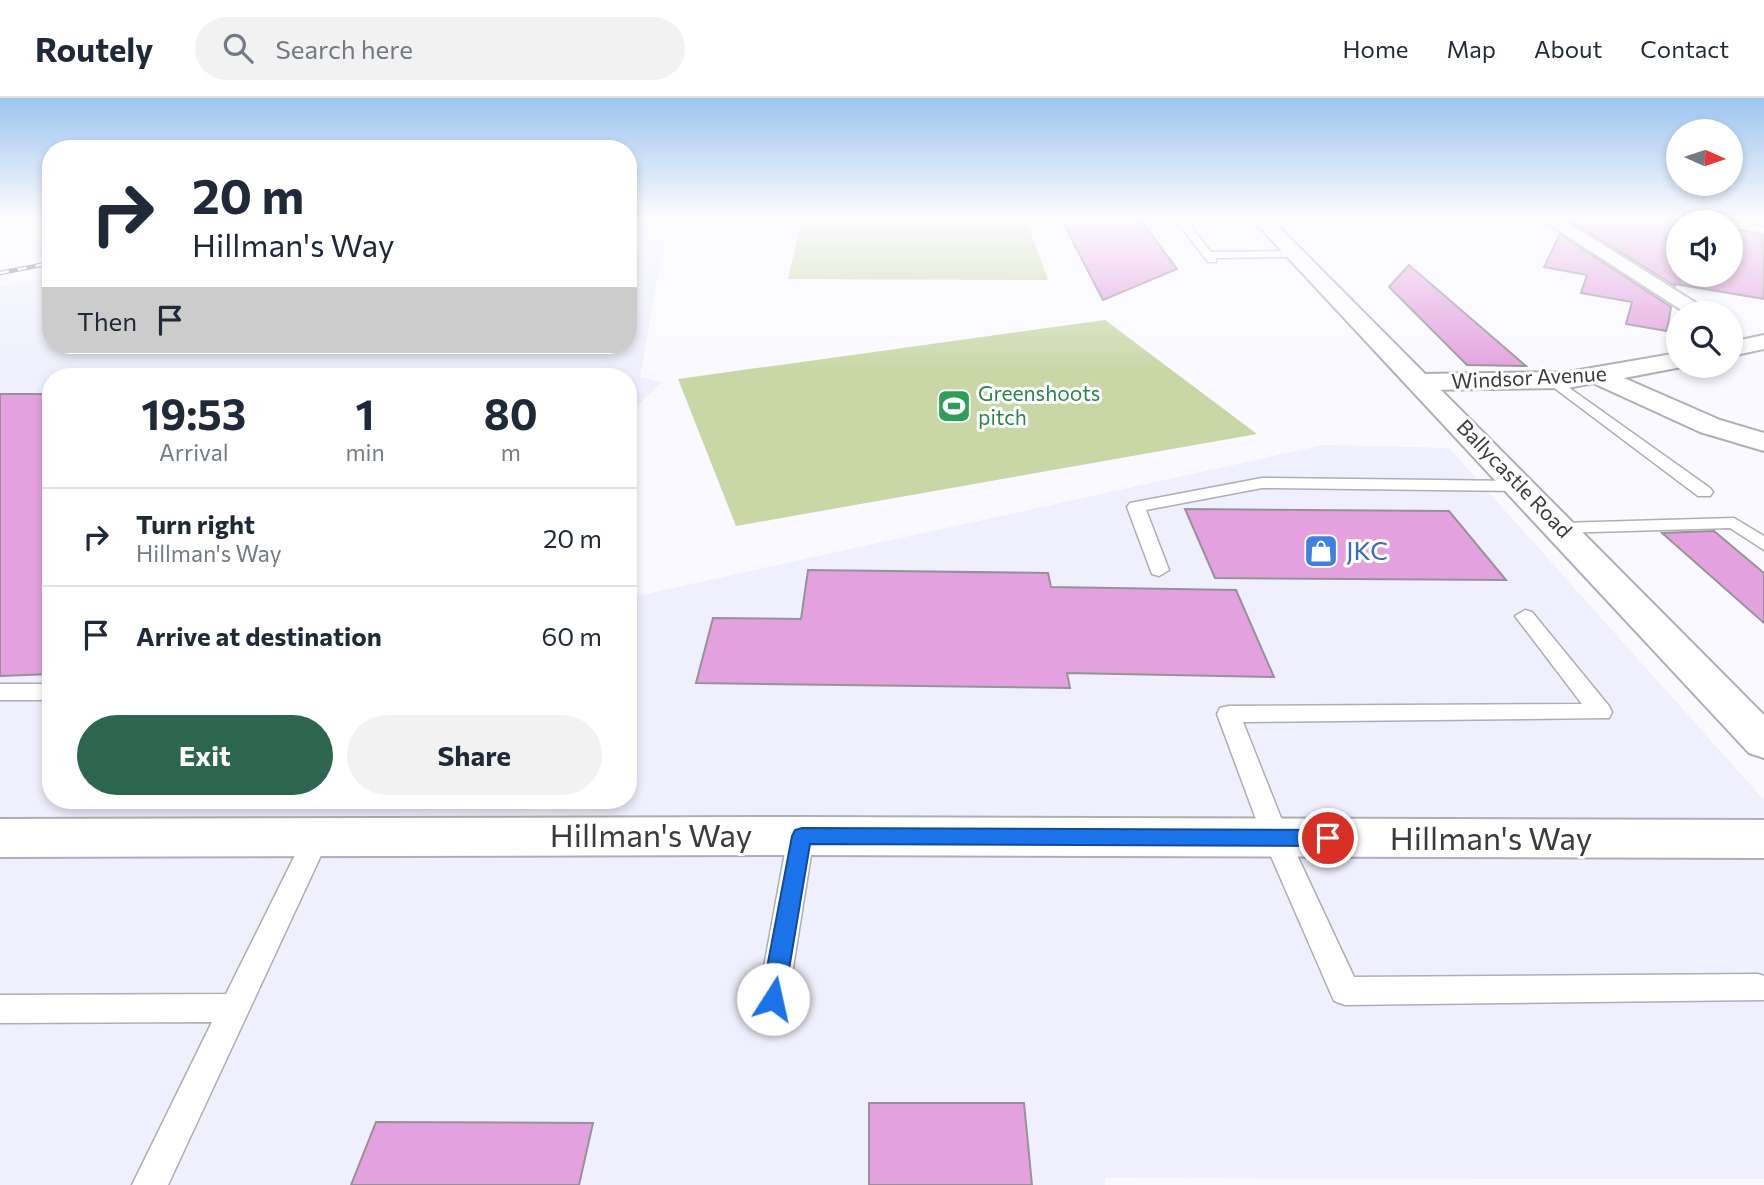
<!DOCTYPE html>
<style>
:root{--surface:#fff;--page:#f2f2f3;--text:#1f2937;--muted:#747a83;--line:#e0e1e3;--accent:#2d664f}
body{margin:0;font-family:Commissioner,sans-serif;background:var(--page);color:var(--text);height:100vh;display:flex;flex-direction:column;font-size:26px;white-space:nowrap}
*{box-sizing:border-box;margin:0}
p{font-size:23px;color:var(--muted)}
.icon{flex:none;width:38px;height:38px;fill:none;stroke:currentColor;stroke-width:2;stroke-linecap:round;stroke-linejoin:round}
.map{position:relative;flex:1;overflow:hidden}
.side{position:absolute;left:42px;top:270px;width:595px;height:441px;display:flex;flex-direction:column;background:var(--surface);border-radius:28px;box-shadow:0 4px 10px #0003}
.side>*{flex:none}
.banner{position:absolute;left:42px;top:42px;width:595px;height:214px;border-radius:28px;box-shadow:0 4px 10px #0003;background:#fff;color:var(--text);overflow:hidden}
.needle{width:46px;rotate:93deg}
.tools{position:absolute;left:1666px;top:21px;display:grid;gap:14px}
.tools a{display:grid;place-items:center;width:77px;height:77px;border-radius:50%;background:var(--surface);box-shadow:0 4px 10px #0003;font-size:35px}
.pin{position:absolute;display:grid;place-items:center;width:60px;height:60px;color:#fff;margin:-30px;border:4px solid #fff;border-radius:50%;box-shadow:0 2px 7px #0007}
.me{position:absolute;width:77px;margin:-38px;rotate:10deg;stroke-linejoin:round;filter:drop-shadow(0 0 5px #0008)}
.turn{display:flex;align-items:center;gap:24px;height:147px;padding:0 35px;font-size:32px}
.turn .icon{width:91px;height:91px;stroke-width:2.5}
.turn b{display:block;font-size:49px;line-height:60px}
.then{display:flex;align-items:center;height:66px;padding:0 35px;background:#0003;gap:14px;font-size:26px}
.eta{display:flex;justify-content:space-evenly;align-items:center;height:119px;text-align:center}
.eta b{font-size:42px;font-weight:700;line-height:49px}
.button{display:flex;gap:14px;margin-top:auto;padding:14px 35px}
.button a{flex:1;height:80px;border-radius:42px;background:var(--accent);color:#fff;font-size:28px;font-weight:700;line-height:80px;text-align:center}
.button a+a{background:var(--page);color:var(--text)}
ul{padding:0;list-style:none}
li{display:flex;align-items:center;gap:21px;height:98px;padding:0 35px;border-top:2px solid var(--line)}
li div{flex:1}
li b{display:block;font-size:26px}
li em{font-style:normal}
header{display:flex;align-items:center;gap:42px;box-sizing:border-box;height:98px;padding:0 35px;background:var(--surface);border-bottom:2px solid var(--line)}
header strong{font-size:33px}
nav{display:flex;gap:38px;margin-inline-start:auto;font-size:24px}
.search{width:490px;height:63px;background:var(--page);display:flex;align-items:center;gap:18px;box-sizing:border-box;padding:0 24px;border-radius:38px;color:var(--muted);font-size:26px}
.map>svg:first-child{display:block}
.built{fill:#efeffd}
.green{fill:#c9d7a7}
.building{fill:#e3a2df;stroke:#979297;stroke-width:2}
.lines{fill:none;stroke-linecap:round;stroke-linejoin:round}
.service-casing{stroke:#aeaeb5;stroke-width:3}
.minor-casing{stroke:#aeaeb5;stroke-width:4}
.secondary-casing{stroke:#aeaeb5;stroke-width:4}
.service{fill:#fff;fill-rule:evenodd}
.minor{fill:#fff;fill-rule:evenodd}
.secondary{fill:#fff;fill-rule:evenodd}
.rail-casing{stroke:#7b7b7f;stroke-width:4.5}
.rail{stroke:#fff;stroke-width:2.5;stroke-dasharray:9;stroke-linecap:butt}
.route{fill:#1a73e8;stroke:#114b97;stroke-width:2}
.labels{text-anchor:middle;stroke-width:6;stroke-linejoin:round;paint-order:stroke}
.far-street-label{font-size:21px;fill:#3b3b3e;stroke:#fff}
.far-leisure-label{font-size:21px;fill:#27864d;stroke:#fff;text-anchor:start}
.shop-label{font-size:26px;fill:#366cbe;stroke:#fff;text-anchor:start}
.near-street-label{font-size:32px;fill:#3b3b3e;stroke:#fff}
</style>
<header>
<strong>Routely</strong>
<div class="search"><svg class="icon" aria-label="search" viewBox="0 0 24 24"><circle cx="10" cy="10" r="6"/><path d="M15 15l6 6"/></svg>Search here</div>
<nav><a>Home</a><a>Map</a><a>About</a><a>Contact</a></nav>
</header>
<div class="map">
<svg width="1764" height="1087" viewBox="0 0 1764 1087">
<rect width="100%" height="100%" fill="#f9f9ff"/>
<!-- built -->
<path class="built" d="M628,121H668L640,279L662,284L628,317V278H51V702H628V500L1324,347L1449,350L1764,702V1081L1105,1080V1087H0V189L51,178V247H628Z"/>
<!-- green -->
<path class="green" d="M802,121H1026L1048,182L788,181Z
M1105,222L1257,336L736,428L678,281Z"/>
<!-- building -->
<path class="building" d="M1061,121H1140L1177,171L1103,202Z
M1567,121H1660L1688,124H1678V177H1731V130L1764,137V201L1675,186V188Z
M1560,136L1671,209L1667,233L1626,226L1632,204L1581,195L1587,177L1544,169Z
M1409,167L1526,268L1467,267L1389,189Z
M0,296H51V576L0,578Z
M1185,411L1449,413L1506,482L1215,480Z
M1714,433L1764,475V525L1662,435Z
M808,472L1048,475L1051,489L1236,492L1274,579L1067,575L1070,590L696,585L713,520L801,521Z
M869,1005H1024L1032,1087H869Z
M376,1024L593,1025L579,1087H351Z"/>
<g class="lines">
<!-- service casing -->
<g class="service-casing">
<path id="service" d="M1175,121H1185L1211,154L1291,153L1296,156L1291,159L1216,160V164H1208Z
M1751,127L1764,129V135L1747,132Z
M1554,279L1710,390L1713,394L1710,398H1698L1549,286V280Z
M1262,380L1520,383L1528,388L1520,393L1262,390L1146,412L1169,472L1159,478L1152,476L1127,409L1130,405Z
M1734,420L1764,438V452L1730,430L1559,435L1550,430L1559,425Z
M1525,512L1532,514L1609,608L1612,614L1609,620L1243,624L1289,740L1354,879L1758,876L1764,878V902L1345,907L1334,903L1263,740L1217,616L1220,610L1228,608L1582,606L1515,518Z
M0,586H51V602H0Z
M317,728L326,731L330,738L168,1087H132L212,924L0,925V897L226,896L308,731Z
M801,728L810,731L814,738L788,901L784,911L773,915L762,911L758,901L788,738L792,731Z"/>
</g>
<!-- minor casing -->
<g class="minor-casing">
<path id="minor" d="M1541,121H1562L1712,215H1686Z
M1764,237V251L1731,258V244Z
M1678,255V268H1687L1624,280L1720,322L1764,335V353L1700,334L1593,285L1568,290L1420,292L1411,290L1407,284L1411,278L1420,276L1568,274Z
M801,719L1764,722V760L801,757L0,759V721Z"/>
</g>
<!-- secondary casing -->
<g class="secondary-casing">
<path id="secondary" d="M1252,121H1271L1764,617V660L1749,655Z"/>
</g>
<!-- service -->
<use href="#service" class="service"/>
<!-- minor -->
<use href="#minor" class="minor"/>
<!-- secondary -->
<use href="#secondary" class="secondary"/>
<!-- rail casing -->
<g class="rail-casing">
<path id="rail" d="M0,175L51,165"/>
</g>
<!-- rail -->
<use href="#rail" class="rail"/>
</g>
<!-- sky -->
<linearGradient id="sky" x2="0" y2="1"><stop stop-color="#9dc4ef"/><stop offset="0.44" stop-color="#fcfcff"/><stop offset="1" stop-color="#fcfcff" stop-opacity="0"/></linearGradient>
<rect width="1764" height="273" fill="url(#sky)"/>
<!-- route -->
<path class="route" d="M802,730L1328,732L1335,734L1337,740L1335,746L1328,748L810,746L784,901L781,909L773,912L765,909L761,901L792,738L795,732Z"/>
<!-- icons -->
<defs>
<g id="stadium-square" transform="scale(1.75)"><rect x="-9" y="-9" width="18" height="18" rx="4" fill="#2e9e5b" stroke="#fff"/><path d="M0-5a6.5 5 0 1 0 0 10a6.5 5 0 1 0 0-10ZM-3.5-1.8h7v3.6h-7Z" fill="#fff"/></g>
<g id="shop-square" transform="scale(1.75)"><rect x="-9" y="-9" width="18" height="18" rx="4" fill="#3f7fe0" stroke="#fff"/><path d="M-5-2.5h2.3a2.7 3.5 0 0 1 5.4 0H5L5.5 6h-11ZM-1.5-2.5h3a1.5 2.3 0 0 0-3 0Z" fill="#fff"/></g>
</defs>
<g fill-rule="evenodd">
<use href="#stadium-square" x="954" y="308"/>
<use href="#shop-square" x="1321" y="453"/>
</g>
<g class="labels">
<!-- far-street labels -->
<g class="far-street-label">
<text transform="translate(1529 280) rotate(-3)" y="7">Windsor Avenue</text>
<text transform="translate(1514 381) rotate(46)" y="7">Ballycastle Road</text>
</g>
<!-- far-leisure labels -->
<g class="far-leisure-label">
<text x="978" y="303">Greenshoots<tspan x="978" dy="24">pitch</tspan></text>
</g>
<!-- shop labels -->
<g class="shop-label">
<text x="1346" y="462">JKC</text>
</g>
<!-- near-street labels -->
<g class="near-street-label">
<text x="651" y="749">Hillman's Way</text>
<text x="1491" y="752">Hillman's Way</text>
</g>
</g>
</svg>
<div class="tools">
<a><svg class="needle" viewBox="-14 -14 28 28"><path d="M0-13l5 13h-10z" fill="#e53935"/><path d="M0 13l5-13h-10z" fill="#747a83"/></svg></a>
<a><svg class="icon" aria-label="sound" viewBox="0 0 24 24"><path d="M4 9h4l5-4v14l-5-4H4zM17 9q2 3 0 6"/></svg></a>
<a><svg class="icon" aria-label="search" viewBox="0 0 24 24"><circle cx="10" cy="10" r="6"/><path d="M15 15l6 6"/></svg></a>
</div>
<div class="pin" style="left:1328px;top:740px;background:#d93025"><svg class="icon" aria-label="arrive" viewBox="0 0 24 24"><path d="M6 21V4h12l-3 4 3 4H6"/></svg></div>
<svg class="me" style="left:773px;top:901px" viewBox="-20 -20 40 40"><circle r="19" fill="#fff"/><path d="M0-13L10 11 0 6-10 11z" fill="#1a73e8"/></svg>
<div class="banner">
<div class="turn"><svg class="icon" aria-label="right" viewBox="0 0 24 24"><path d="M7 20v-9h11M14 6l5 5-5 5"/></svg><div><b>20 m</b>Hillman's Way</div></div>
<div class="then">Then<svg class="icon" aria-label="arrive" viewBox="0 0 24 24"><path d="M6 21V4h12l-3 4 3 4H6"/></svg></div>
</div>
<section class="side">
<div class="eta">
<div><b>19:53</b><p>Arrival</p></div>
<div><b>1</b><p>min</p></div>
<div><b>80</b><p>m</p></div>
</div>
<ul>
<li><svg class="icon" aria-label="right" viewBox="0 0 24 24"><path d="M7 20v-9h11M14 6l5 5-5 5"/></svg><div><b>Turn right</b><p>Hillman's Way</p></div><em>20 m</em></li>
<li><svg class="icon" aria-label="arrive" viewBox="0 0 24 24"><path d="M6 21V4h12l-3 4 3 4H6"/></svg><div><b>Arrive at destination</b></div><em>60 m</em></li>
</ul>
<div class="button"><a>Exit</a><a>Share</a></div>
</section>
</div>
